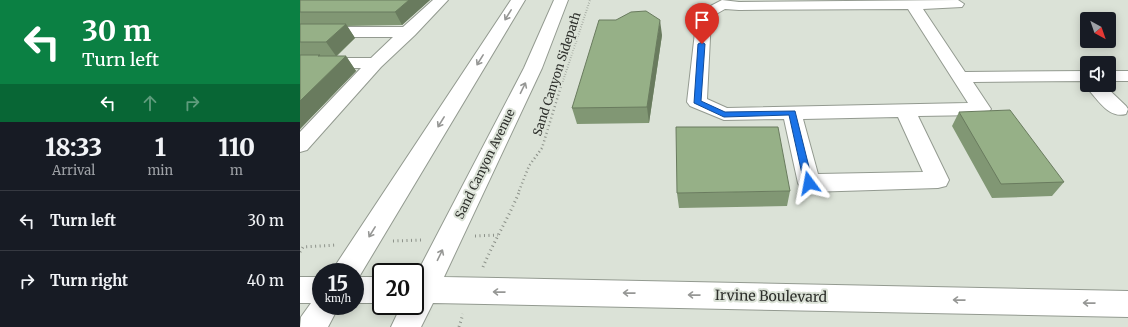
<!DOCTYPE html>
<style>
:root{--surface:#171b24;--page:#20242c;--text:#f1f3f6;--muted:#9ea1a6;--line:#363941}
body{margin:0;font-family:Merriweather,serif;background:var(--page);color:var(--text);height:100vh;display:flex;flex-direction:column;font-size:15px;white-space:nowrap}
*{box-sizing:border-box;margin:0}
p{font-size:13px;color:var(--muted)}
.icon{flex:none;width:22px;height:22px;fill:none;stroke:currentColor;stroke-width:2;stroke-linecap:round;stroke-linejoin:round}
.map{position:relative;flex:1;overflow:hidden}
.details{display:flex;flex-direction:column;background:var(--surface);width:300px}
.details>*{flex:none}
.banner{background:#0b8043;color:#fff;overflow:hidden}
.needle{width:26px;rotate:140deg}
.controls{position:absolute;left:780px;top:12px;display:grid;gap:8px}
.controls a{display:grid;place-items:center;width:36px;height:36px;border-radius:4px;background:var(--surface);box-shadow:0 2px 10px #0003;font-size:20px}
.speed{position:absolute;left:12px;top:263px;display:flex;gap:8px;font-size:20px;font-weight:700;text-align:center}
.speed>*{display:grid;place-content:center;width:52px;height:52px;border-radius:50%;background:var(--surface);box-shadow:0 2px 10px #0003;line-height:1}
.speed small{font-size:10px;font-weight:400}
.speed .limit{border:2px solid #111;border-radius:6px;background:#fff;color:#111}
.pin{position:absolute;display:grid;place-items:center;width:34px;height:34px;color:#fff;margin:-41px -17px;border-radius:50% 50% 50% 0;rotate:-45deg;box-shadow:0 0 4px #0007}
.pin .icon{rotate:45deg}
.me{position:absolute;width:44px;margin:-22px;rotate:347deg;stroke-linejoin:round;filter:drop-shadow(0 0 3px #0008)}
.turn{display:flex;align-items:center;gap:14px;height:84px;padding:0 16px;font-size:18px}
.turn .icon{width:52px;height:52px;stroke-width:2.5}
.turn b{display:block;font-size:28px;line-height:34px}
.lanes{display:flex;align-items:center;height:38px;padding:0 16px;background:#0003;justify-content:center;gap:20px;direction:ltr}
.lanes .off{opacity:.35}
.eta{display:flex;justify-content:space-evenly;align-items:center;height:68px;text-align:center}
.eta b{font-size:24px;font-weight:800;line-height:28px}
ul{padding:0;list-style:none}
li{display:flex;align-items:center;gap:12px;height:60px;padding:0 16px;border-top:1px solid var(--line)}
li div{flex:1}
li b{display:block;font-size:15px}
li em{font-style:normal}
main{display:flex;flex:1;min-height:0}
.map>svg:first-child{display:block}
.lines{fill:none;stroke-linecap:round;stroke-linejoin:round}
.minor-casing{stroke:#939a90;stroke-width:2}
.major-casing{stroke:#939a90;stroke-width:2}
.path-far2{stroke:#8d928a;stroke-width:2;stroke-dasharray:0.5 2;stroke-linecap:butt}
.path-far1{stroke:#8d928a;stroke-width:2.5;stroke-dasharray:1 3;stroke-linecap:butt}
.path{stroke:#8d928a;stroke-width:3;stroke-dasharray:1 3.5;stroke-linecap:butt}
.minor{fill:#fff;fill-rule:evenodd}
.major{fill:#fff;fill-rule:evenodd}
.wall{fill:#819774}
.shaded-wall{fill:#697b5e}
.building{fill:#96b087;stroke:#697b5e}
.oneway{stroke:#969795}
.route{fill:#1a73e8;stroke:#114b97}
.labels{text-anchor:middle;stroke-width:4;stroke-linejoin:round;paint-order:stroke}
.street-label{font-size:12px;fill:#2d2f2b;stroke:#dbe2d7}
.near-street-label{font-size:14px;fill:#2d2f2b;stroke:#dbe2d7}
</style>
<main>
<section class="details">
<div class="banner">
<div class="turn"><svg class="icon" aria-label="left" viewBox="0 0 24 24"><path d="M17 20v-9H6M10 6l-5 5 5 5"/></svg><div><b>30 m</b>Turn left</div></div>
<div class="lanes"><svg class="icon" aria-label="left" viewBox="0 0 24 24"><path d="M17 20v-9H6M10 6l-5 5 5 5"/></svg><svg class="icon off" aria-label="ahead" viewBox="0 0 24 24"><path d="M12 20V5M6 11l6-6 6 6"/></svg><svg class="icon off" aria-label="right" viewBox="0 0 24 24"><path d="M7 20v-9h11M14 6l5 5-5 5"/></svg></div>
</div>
<div class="eta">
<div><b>18:33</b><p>Arrival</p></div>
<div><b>1</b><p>min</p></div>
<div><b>110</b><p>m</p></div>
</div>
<ul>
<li><svg class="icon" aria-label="left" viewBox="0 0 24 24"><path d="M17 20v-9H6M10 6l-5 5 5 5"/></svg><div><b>Turn left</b></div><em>30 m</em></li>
<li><svg class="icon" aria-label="right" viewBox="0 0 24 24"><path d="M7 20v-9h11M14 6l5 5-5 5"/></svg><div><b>Turn right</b></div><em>40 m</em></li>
</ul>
</section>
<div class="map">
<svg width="828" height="327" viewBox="0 0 828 327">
<rect width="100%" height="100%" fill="#dbe2d7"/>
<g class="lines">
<!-- minor casing -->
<g class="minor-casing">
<path id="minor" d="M133,0H148L115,35L81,67L7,150L0,152V132L61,68H0V58H71L93,37H0V27H103Z
M422,0L439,2L658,0L664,4L662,7L623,9L665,72L787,71V81L673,82L691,109L688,113L681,115L618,116L649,180L646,186L638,188L509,192L501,189L498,183L484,119L424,120L390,106L387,102L397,15L399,12ZM425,9L439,10L608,9L668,103L427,108L407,99L411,17ZM598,117L623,172L518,174L503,119Z
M809,71H828V81H809Z
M787,82V85H804L826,106L828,109L826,114C809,119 798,100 788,89L785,85Z"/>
</g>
<!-- major casing -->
<g class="major-casing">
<path id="major" d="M211,0H225L59,277H81V303H55V272H33L37,263Z
M254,0H268L242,68L144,277L828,291V317L133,303L121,327H91L101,306H115V277L224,68Z
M0,277H21V306H39L28,327H0L1,317L11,303H0Z"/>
</g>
<!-- path-far2 -->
<path class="path-far2" d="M262,84L290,0"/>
<!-- path-far1 -->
<path class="path-far1" d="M219,191L229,166L242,148L262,83"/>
<!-- path -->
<path class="path" d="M175,236L198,235
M93,241L122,240
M0,252L3,247L36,245
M183,267C194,241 209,217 220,190
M159,327L163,314"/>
<!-- minor -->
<use href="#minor" class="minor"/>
<!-- major -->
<use href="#major" class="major"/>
</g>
<!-- wall -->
<path class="wall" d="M0,0H130L102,25L47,26L55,38L37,56H46L56,71L0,129Z
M362,35L349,123L277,124L272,108Z
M659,112L764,182L752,196L692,198L652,126Z
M490,191L487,206L379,208L377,193Z"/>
<!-- shaded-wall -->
<path class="shaded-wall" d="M109,0H130L102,25L95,12Z
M360,20L362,35L349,123L347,107Z
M46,24L55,38L36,56L26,42Z
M46,56L56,71L0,129V101Z"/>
<!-- building -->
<path class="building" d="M0,0H109L95,12H0Z
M346,11L360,20L347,107L272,108L299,20H316L331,12Z
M0,24H46L26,42H0Z
M0,55H20L18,56H46L0,101Z
M710,110L764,182L701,184L659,112Z
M376,127H478L490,191L377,193Z"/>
<!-- one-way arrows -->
<defs><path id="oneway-shaft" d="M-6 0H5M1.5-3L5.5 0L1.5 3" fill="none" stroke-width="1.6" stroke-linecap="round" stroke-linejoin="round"/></defs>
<g class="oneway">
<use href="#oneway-shaft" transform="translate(208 15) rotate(122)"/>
<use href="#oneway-shaft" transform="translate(180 60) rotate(122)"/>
<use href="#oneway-shaft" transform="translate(223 88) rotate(-64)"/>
<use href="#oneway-shaft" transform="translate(141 122) rotate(122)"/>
<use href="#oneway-shaft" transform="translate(72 232) rotate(122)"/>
<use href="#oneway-shaft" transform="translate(140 255) rotate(-64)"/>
<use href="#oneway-shaft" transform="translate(199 292) rotate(-179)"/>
<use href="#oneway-shaft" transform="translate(329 293) rotate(-179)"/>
<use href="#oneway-shaft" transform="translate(394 295) rotate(-179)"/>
<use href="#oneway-shaft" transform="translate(659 300) rotate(-179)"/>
<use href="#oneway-shaft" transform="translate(789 303) rotate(-179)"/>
</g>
<!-- route -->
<path class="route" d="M402,42L405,44L401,101L425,112L495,111L513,183L512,186L509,187L504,183L489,115L424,117L394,103L398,44Z"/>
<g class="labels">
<!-- street labels -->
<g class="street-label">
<text transform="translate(257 74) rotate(-72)" y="4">Sand Canyon Sidepath</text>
<text transform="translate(185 164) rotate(-64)" y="4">Sand Canyon Avenue</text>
</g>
<!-- near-street labels -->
<g class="near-street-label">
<text transform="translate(471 296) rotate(1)" y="5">Irvine Boulevard</text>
</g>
</g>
</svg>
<div class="controls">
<a><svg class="needle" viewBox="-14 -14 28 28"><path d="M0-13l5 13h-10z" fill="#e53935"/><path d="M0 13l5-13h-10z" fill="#9ea1a6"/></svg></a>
<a><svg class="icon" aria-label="sound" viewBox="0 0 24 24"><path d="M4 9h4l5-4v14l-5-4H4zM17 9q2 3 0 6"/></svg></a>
</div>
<div class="speed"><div>15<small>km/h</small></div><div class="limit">20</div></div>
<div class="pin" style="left:402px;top:44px;background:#d93025"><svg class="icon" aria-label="arrive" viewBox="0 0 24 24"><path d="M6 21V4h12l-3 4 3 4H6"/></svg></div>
<svg class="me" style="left:509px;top:183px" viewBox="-20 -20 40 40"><path d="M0-17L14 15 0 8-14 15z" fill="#1a73e8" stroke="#fff" stroke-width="4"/></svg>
</div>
</main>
